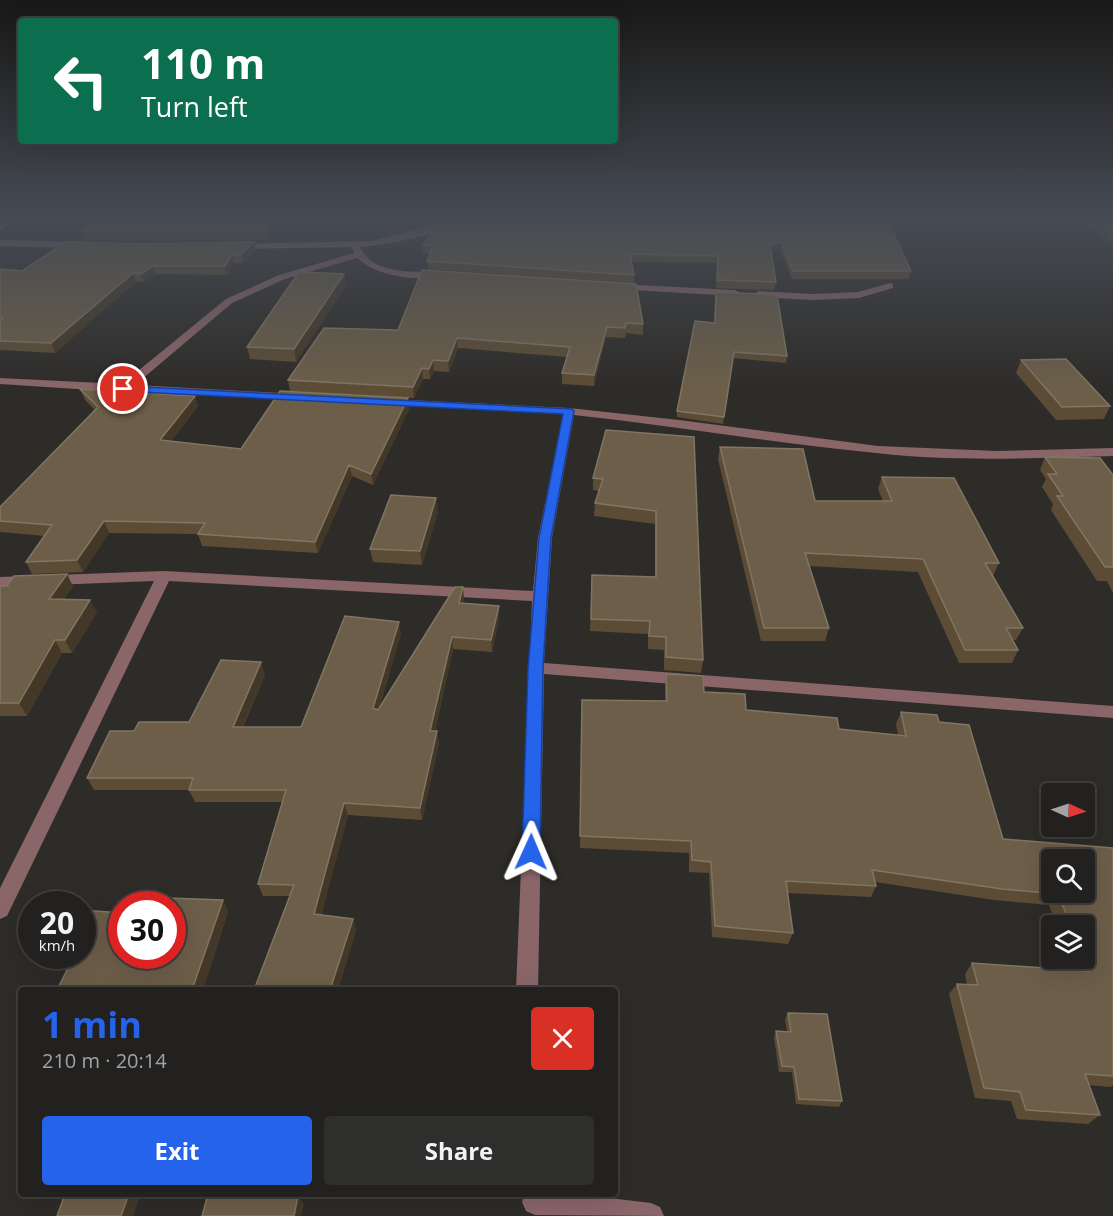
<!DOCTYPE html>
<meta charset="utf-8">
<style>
:root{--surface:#22211f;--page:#2e2e2c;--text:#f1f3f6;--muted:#a2a3a4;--line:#3f3e3d;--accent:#2563eb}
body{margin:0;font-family:"Open Sans",sans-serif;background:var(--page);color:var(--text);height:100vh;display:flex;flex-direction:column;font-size:22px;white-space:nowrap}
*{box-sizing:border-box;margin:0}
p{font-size:20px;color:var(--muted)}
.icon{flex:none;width:33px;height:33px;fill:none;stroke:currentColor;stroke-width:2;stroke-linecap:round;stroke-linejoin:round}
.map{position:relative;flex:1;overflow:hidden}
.panel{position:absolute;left:18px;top:987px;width:600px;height:210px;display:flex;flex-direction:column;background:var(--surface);border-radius:6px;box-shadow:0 6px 24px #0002,0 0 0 2px var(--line)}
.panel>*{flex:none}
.hud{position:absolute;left:18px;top:18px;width:600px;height:126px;border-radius:6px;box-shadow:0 6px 24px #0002,0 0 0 2px var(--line);background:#0b6e4f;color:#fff;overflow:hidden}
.needle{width:39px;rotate:93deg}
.tools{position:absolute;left:1041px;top:783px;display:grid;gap:12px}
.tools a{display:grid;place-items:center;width:54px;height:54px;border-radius:6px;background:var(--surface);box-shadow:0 6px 24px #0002,0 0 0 2px var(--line);font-size:30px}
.speed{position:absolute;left:18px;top:891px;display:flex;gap:12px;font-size:30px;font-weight:700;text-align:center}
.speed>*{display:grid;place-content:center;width:78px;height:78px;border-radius:50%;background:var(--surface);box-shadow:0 6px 24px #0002,0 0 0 2px var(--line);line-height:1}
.speed small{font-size:15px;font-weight:400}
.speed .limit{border:9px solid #d22;background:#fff;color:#111}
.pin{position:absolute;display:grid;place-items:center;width:51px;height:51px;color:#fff;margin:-26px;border:3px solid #fff;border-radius:50%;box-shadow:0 2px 6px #0007}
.me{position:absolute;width:66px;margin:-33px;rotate:1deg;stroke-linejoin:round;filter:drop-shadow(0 0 4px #0008)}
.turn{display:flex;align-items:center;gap:21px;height:126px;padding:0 24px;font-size:27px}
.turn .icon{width:78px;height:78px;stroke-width:2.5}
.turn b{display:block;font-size:42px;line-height:51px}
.round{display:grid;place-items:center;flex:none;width:63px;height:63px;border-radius:6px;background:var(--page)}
.headline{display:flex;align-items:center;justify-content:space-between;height:102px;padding:0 24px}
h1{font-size:36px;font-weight:700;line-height:45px;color:var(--accent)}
.primary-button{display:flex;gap:12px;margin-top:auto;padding:12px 24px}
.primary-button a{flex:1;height:69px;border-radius:6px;background:var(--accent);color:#fff;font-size:24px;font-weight:700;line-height:69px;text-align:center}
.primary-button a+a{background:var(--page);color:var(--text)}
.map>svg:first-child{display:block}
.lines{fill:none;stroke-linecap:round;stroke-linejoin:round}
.minor{fill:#8a6669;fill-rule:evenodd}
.wall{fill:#5c4c35}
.shaded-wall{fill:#433828}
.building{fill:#6c5e49;stroke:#817563;stroke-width:1.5;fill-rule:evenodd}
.route{fill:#2563eb;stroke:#184099;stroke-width:1.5}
</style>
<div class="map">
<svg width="1113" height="1216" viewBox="0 0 1113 1216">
<rect width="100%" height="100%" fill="#2e2c29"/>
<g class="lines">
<!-- minor -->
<path class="minor" d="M9,219H18L0,231V225Z
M456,219H468C449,232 384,246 360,247C374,276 414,271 441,272L445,275L444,277C417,281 378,277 357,258L285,279L232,303L135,385L297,394L301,395V399L123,392L0,384V378L122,384L226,299L279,275L354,253L352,247L236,249L233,248V244L373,241Z
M0,240L80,242L84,245L80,248L0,246Z
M890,283L893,284V288L859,298L813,300L759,297L754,294L759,291L813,294L858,292Z
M618,284L735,290L740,293L735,296L615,289L613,287Z
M390,399L569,408L679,420L878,446L997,451L1113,448V456C1035,458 955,462 876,453C775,443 675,426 574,415L552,538L544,663L1113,706V718L544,674L538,990H516L532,601L169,581L7,916L0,919V888L154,581L0,587V577L164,571L533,591L538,538L563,414L386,404L384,402Z
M525,1194H576L651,1203L660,1207L664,1216L535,1215L526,1211L522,1202Z"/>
</g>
<!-- wall -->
<path class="wall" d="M77,219H287L266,240H85L82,231L98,221L78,220Z
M887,219L911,271L909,279H792L780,250L771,252L776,282L774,290L716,288L717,263L632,262L634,275V283L428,269L427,261L430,253H423V245Z
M1083,219H1113V243L1082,221Z
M254,242L255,251L243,263H234L227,275L155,274L144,282L136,281L55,353L0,350V269L22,271L142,244Z
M422,270L643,324V335L626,333L625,338L606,337L594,386L562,384V373L567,357L458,348L449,372L434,371L430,379H423L414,398L290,391L288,380L398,330Z
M344,274L346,285L296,362L250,359L247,347Z
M716,292L787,356L786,363L733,358L723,424L677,417V411L714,323Z
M1021,360L1110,406L1104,419L1056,420L1016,373Z
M80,389L195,396L198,406L171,441L241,449L409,409L373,485L352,476L318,553L202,546L198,534L109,533L83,572L32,574L26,562L45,536L0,532V507L95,410L85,400Z
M694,437L703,660L701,673L664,670V650L648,649V634L590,631L592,575L655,577V524L594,516L595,503L599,491L593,490V478Z
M720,447L815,501H883L878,489L882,477L999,563L993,576L1023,628L1016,640H1013L1018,650L1012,663H959L918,572L809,566L829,628L825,641H761L718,459Z
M1045,457L1113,475V593L1107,581H1097L1051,510L1053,504L1042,487L1046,479L1040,470Z
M438,511L422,565L373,562L370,549Z
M0,586H73L64,599L97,612L72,653H62L27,716H0Z
M464,600L463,603L499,618L492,652L453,649L435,731L439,743L422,820L348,815L321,915L353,919L356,930L338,990H254L290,896H263L258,884L282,802H195L189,790H94L87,778L134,731L189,722L265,675L243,727H301L401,634L379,708Z
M666,674L704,692L746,710L839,729L898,735L896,724L901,712L939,722L1003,839L1113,848V1085L1111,1087L1088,1085L1100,1115L1088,1124L1017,1119L1011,1101L975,1098L949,994L957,984H967L965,974L972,963L1075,970L1070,958H1084V926H1057L1049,905L994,900L875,882L876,886L871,897L788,893L793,933L788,944L712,937L709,873L689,872V853L580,848L582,700L665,701V686Z
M223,900L228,912L203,990H57L71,962L63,961L58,956H122Z
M788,1013L842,1101L839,1107L796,1104L792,1072H779L774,1037L776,1031H787L785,1019Z"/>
<!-- shaded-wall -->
<path class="shaded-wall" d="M276,219H287L266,240L264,231Z
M254,242L255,251L243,263L241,254Z
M781,242L780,250L768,253L770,245Z
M232,255L234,263L227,275L225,266Z
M153,266L155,274L144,282L141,274Z
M133,273L136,281L55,353L51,343Z
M344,274L346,285L296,362L294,349Z
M607,327L606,337L594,386V375Z
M457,338L458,348L449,372L448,361Z
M433,360L434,371L430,379L429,369Z
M422,368L423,379L414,398L413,387Z
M195,396L198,406L163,451L160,440Z
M408,398L409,409L373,485L371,474Z
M349,465L352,476L318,553L315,542Z
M436,498L438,511L422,565L420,551Z
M104,521L109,533L83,572L77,560Z
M67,574L73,586L56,612L49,599Z
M463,587L464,600L461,615L459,603Z
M90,600L97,612L72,653L65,640Z
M499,606V618L492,652L491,640Z
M399,622L401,634L376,720L373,708Z
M452,637L453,649L432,743L430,731Z
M55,640L62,653L27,716L19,703Z
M261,662L265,675L237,739L233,727Z
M437,731L439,743L422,820L420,808Z
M344,803L348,815L319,925L314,914Z
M223,900L228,912L203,990H192Z
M353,919L356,930L338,990H330Z
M129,1194H141L133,1216H121Z
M298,1196L304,1204L301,1216H294Z"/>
<!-- building -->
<path class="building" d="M101,219H276L264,231H82Z
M456,219H887L911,271H793L781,242L770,245L776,282L717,280L718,256L630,254L634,275L427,261L433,246L423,245L437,226Z
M1096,219H1113V231Z
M66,242L142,244L254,242L241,254L232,255L225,266H153L141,274L133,273L51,343L0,341V320L3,318L0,317V269L22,271Z
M422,270L636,284L643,324L626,323L625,328L607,327L594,375L562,373L570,347L457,338L448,361L433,360L429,369L422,368L413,387L288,380L324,328L398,330Z
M299,272L344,274L294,349L247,347Z
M716,292L777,295L787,356L734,352L724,417L677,411L695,321L715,323Z
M1066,359L1110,406L1062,407L1021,360Z
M80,389L195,396L160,440L241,449L280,391L408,398L371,474L349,465L315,542L198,534L205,523L104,521L77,560L26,562L52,525L0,521V507L98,407Z
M606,430L694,437L703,660L666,657V637L649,636L650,621L591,619L592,575L656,577V511L595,503L603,479L593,478Z
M720,447L803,449L815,501H892L882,477L954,478L999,563H985L1023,628H1006L1018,650H965L923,559L805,553L829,628H764Z
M1045,457L1100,458L1113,475V567H1105L1057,496H1063L1048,474H1057Z
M391,495L436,498L420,551L370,549Z
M67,574L49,599L90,600L65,640H55L19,703H0V586H7L14,576Z
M455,587H463L459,603L499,606L491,640L452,637L430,731H437L420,808L344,803L314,914L353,919L330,990H254L294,885L258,884L286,790H189L193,778H87L110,731H134L139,722H189L221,660L261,662L233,727H301L345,616L399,622L373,708L378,710Z
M666,674L703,676L704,692L745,694L746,710L837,718L839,729L906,736L901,712L937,715L939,722L969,725L1003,839L1113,848V1076L1085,1074L1100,1115L1026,1110L1020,1092L984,1088L957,984L978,985L972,963L1089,971L1084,958V926H1071L1058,894L1002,889L872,870L876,886L786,881L793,933L715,926L711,862L692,860L691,841L580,836L582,700L667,701ZM1052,860H1084V892H1052Z
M140,897L223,900L192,990H57L74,956H82V910L122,913V956H172V904H137Z
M788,1013L827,1014L842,1101L799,1099L794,1067L782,1066L776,1031L791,1032Z
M65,1194H129L121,1216H57Z
M208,1194H260L298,1196L294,1216H202Z"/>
<!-- sky -->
<linearGradient id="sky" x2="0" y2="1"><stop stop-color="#191817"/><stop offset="0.56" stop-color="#464b54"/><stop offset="1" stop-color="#464b54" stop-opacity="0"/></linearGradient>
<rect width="1113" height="389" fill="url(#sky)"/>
<!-- route -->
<path class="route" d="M123,386L572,409L574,411L551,538L543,668L540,852L537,857L531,860L525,857L522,852L528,668L539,538L563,414L119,391V387Z"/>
</svg>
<div class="tools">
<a><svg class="needle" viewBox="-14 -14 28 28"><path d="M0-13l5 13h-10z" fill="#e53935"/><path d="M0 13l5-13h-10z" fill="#a2a3a4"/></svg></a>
<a><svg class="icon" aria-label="search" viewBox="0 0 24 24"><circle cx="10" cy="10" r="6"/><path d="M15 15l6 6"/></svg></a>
<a><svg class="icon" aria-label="layers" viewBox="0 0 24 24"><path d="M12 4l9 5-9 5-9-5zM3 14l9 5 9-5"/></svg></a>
</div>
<div class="speed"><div>20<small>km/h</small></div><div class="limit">30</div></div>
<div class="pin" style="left:123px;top:389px;background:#d93025"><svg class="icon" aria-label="arrive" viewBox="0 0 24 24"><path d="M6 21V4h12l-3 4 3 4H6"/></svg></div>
<svg class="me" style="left:531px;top:852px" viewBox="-20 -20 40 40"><path d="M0-17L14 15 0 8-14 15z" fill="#2563eb" stroke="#fff" stroke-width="4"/></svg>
<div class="hud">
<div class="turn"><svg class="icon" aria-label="left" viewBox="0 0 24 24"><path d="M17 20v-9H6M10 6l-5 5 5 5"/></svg><div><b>110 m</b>Turn left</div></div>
</div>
<section class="panel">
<div class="headline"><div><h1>1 min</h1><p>210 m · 20:14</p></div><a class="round" style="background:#d93025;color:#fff"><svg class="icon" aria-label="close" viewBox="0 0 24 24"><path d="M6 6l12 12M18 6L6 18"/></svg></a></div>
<div class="primary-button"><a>Exit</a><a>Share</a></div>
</section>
</div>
